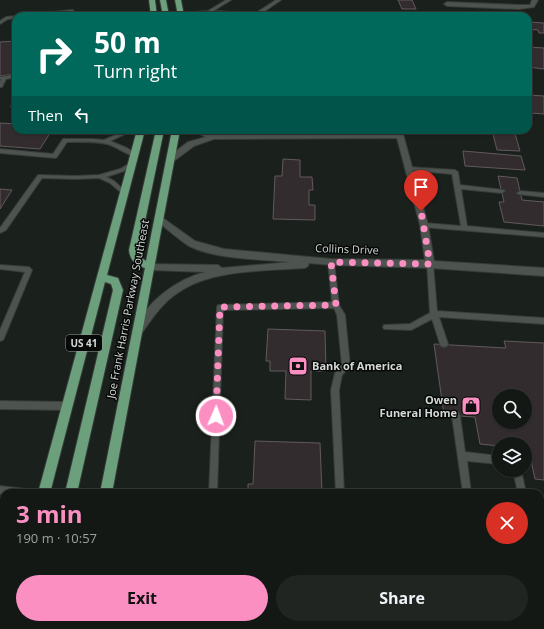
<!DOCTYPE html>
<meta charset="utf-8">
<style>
:root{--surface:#141815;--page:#212522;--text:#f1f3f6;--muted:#9da0a0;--line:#333734;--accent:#fc8fc2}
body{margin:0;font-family:"Open Sans",sans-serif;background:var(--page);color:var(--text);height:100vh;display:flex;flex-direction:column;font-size:15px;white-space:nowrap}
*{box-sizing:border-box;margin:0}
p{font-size:13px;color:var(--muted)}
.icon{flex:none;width:22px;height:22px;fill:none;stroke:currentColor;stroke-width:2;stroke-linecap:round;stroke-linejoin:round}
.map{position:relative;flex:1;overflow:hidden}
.panel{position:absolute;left:0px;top:489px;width:544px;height:140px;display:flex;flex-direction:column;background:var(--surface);border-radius:12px 12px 0 0;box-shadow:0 1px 3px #0004,0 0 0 1px var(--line)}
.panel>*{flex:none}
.top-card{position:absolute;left:12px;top:12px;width:520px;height:122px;border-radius:12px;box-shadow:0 1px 3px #0004,0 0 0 1px var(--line);background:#00695c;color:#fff;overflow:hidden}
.controls{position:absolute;left:492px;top:389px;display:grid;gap:8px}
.controls a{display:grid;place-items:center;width:40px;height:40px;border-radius:50%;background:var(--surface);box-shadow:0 1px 3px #0004,0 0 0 1px var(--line);font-size:20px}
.pin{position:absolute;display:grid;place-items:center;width:34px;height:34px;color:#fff;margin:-41px -17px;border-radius:50% 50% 50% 0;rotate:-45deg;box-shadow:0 0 4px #0007}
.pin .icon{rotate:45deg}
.me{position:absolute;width:44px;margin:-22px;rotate:2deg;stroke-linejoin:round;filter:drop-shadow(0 0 3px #0008)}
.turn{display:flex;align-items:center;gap:14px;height:84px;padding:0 16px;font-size:18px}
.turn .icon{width:52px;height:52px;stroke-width:2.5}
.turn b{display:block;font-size:28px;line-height:34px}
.then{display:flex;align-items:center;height:38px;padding:0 16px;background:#0003;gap:8px;font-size:15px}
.round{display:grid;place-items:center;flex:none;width:42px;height:42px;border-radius:21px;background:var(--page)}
.summary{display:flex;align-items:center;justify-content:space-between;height:68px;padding:0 16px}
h1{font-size:24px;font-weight:700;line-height:30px;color:var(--accent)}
.cta{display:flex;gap:8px;margin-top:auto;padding:8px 16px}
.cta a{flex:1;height:46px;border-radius:24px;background:var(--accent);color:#111;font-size:16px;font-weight:700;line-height:46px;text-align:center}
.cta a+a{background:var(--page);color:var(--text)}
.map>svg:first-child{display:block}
.building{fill:#332c2f;stroke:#62595d;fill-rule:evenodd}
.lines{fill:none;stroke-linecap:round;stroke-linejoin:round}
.lane-casing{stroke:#373c39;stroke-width:2}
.street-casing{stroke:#373c39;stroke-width:2}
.primary-casing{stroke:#373c39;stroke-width:2}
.lane{fill:#4d544f;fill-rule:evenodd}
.street{fill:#4d544f;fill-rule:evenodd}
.primary{fill:#6ca07c;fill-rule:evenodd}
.route{stroke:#fc8fc2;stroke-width:7;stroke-dasharray:0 12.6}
.labels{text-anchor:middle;stroke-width:3;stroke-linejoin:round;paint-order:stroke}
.shield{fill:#070908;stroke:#979b98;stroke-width:1}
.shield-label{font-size:10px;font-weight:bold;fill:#d5d9d6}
.street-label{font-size:11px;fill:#d5d9d6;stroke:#070908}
.poi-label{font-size:11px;font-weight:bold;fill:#d5d9d6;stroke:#070908;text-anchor:start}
</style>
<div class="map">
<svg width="544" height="629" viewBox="0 0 544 629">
<rect width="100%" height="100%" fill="#1a201c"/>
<!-- building -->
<path class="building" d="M398,0H412L416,9H402Z
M528,22L544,23V33H539L538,30L528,29Z
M16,41V74L0,76V42Z
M528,47L544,48V69L528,67Z
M528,95L544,96V114L530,113L528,108Z
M0,123L16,124V130H52L40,149L0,146Z
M492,130H514L520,151L497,150Z
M463,151L521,156L525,170L465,166Z
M283,159L300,160V177H312L313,190H309V205H315V220L273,219L275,176H282Z
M498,176L517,178L522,200L544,202V226L504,222L499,202H504Z
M0,189L12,190L0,209Z
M268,329L325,331L326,371H311V400L285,399L286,371H270V361H266Z
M504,341L544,343V480L535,479L528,447H525V444H499V446L480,444L475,417L444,415L434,344L506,348ZM499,396H525V422H499Z
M255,441L320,443L322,493H248V484H253Z"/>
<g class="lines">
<!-- lane casing -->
<g class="lane-casing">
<path id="lane" d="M226,0H231L213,11L256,13L276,0H281L262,13L256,15L209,13L181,15L179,14L181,13L208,11Z
M72,10L74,11V15L95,12L102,16H97L94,14L70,16V12L37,16H24L26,15Z
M16,16V18L8,19L0,24V21L6,17Z
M16,75V77L6,79L2,87H0V82L1,79H0V77Z
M14,98H16V111L11,107Z
M127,130H134L110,141L127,148L136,154V156C130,157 116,146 107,144C94,141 80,142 67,142L57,157L55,158L0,153V149L53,154L63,139H93L104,140Z
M132,162L135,164L134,165L124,171L106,177L114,181L126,192L127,193L124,195L110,183L99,178L76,179L42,178L6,230L0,233V228L38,175L76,176L99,175L120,169Z
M409,167L455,170L458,172L460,185L504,190L505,191L502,193L461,189L467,226L544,233V237L422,227L421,225L422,223H424L461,226L452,174L407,170V168Z
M520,191L544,193V197L518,194L517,193Z
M329,260H331L334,262L339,305L345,315L350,366L342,375L339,390L344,493H336L331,390L335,373L342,365L337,315L334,308L223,310L217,493H209L217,307L218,305L332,302L328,262Z
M428,262H430L433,264L437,311L544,318V324L439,317L448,344L447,346L444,347L441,346L440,344L432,319L411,330L384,329L383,327L384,325L410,324L430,313L427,264Z
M0,265L29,267L32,270L4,338L3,340L0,341V330L25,272L0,269Z
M0,401L67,402L70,403L71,406L70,409L67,410L0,409Z
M456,412L459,413L460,416L465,452L499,456V464L467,461L471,493H463L452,416L453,413Z
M513,470H521L526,493H518Z
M0,486L25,489L28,490L29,493H4V495L0,494Z
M540,513H544V523H540Z
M4,606V619L0,621V608Z
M130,625H145L143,629H128Z
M339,625H349V629H339Z"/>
</g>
<!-- street casing -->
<g class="street-casing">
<path id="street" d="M532,0H538L534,7L519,9L447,6L444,4L447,2L519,5H530Z
M192,130H202L214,135L403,134L428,225L434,261L544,268V276L430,268L331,265L309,263L308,266L305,268C266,271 212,269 179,292C163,302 152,318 142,333L138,334L134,333L133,330C147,302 176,279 206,272L150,270L145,266L147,264L218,265L222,268L291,262C261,259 217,260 189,246C178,239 167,229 157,221L156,219L160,216L195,241L224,249L331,259L425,260L420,225L397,138L214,139L194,146L174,161H168V157L188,142L206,137Z"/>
</g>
<!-- primary casing -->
<g class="primary-casing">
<path id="primary" d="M149,0H155L157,16H151Z
M160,0H166L169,16H163Z
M175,0H181L184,16H178Z
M137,130H145L107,275L118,278L123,290L77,493H65L113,290L111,284L105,282L50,493H38Z
M156,130H164L139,250L140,257L146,261L172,130H180L112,493H100L145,268C135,265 130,260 129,250Z
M5,625H19L18,629H4Z
M37,625H51L50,629H36Z
M75,625H89L88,629H74Z"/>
</g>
<!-- lane -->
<use href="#lane" class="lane"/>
<!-- street -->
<use href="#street" class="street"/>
<!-- primary -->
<use href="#primary" class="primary"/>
</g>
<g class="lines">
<!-- route -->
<path class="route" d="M216,416L220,307L336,305L331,262L430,264L421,211"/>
</g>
<!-- icons -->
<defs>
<g id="bank-square" transform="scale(1)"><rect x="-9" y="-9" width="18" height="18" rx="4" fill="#fc8fc2" stroke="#070908"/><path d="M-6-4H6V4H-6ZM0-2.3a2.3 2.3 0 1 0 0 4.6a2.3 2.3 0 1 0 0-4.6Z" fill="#111"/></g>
<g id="shop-square" transform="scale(1)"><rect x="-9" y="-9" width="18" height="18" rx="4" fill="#fc8fc2" stroke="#070908"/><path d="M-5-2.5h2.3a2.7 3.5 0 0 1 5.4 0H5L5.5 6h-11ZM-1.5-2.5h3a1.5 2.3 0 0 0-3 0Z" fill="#111"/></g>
</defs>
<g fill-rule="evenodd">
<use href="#bank-square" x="298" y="366"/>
<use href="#shop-square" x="471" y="406"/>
</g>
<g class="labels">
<!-- shield labels -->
<rect class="shield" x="66" y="335" width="36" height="16" rx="3"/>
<g class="shield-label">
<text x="84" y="347">US 41</text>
</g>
<!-- street labels -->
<g class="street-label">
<text transform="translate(347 249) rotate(2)" y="4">Collins Drive</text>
<text transform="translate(128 309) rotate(-79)" y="4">Joe Frank Harris Parkway Southeast</text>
</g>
<!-- poi labels -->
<g class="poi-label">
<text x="312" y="370">Bank of America</text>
<text x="457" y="404" text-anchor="end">Owen<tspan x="457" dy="13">Funeral Home</tspan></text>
</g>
</g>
</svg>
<div class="controls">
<a><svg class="icon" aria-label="search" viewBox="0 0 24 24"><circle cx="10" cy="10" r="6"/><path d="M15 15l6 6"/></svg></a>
<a><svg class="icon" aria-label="layers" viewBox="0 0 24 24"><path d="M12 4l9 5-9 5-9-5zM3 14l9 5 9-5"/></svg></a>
</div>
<div class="pin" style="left:421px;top:211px;background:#d93025"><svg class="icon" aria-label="arrive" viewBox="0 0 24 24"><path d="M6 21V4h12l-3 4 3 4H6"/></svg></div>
<svg class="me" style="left:216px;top:416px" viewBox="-20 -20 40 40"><circle r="17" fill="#fc8fc2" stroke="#fff" stroke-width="3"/><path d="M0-11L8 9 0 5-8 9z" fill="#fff"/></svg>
<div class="top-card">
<div class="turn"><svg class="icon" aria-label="right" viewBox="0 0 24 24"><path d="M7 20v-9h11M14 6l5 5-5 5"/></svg><div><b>50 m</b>Turn right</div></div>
<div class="then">Then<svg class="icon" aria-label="left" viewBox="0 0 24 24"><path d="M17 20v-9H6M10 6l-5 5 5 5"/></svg></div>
</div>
<section class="panel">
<div class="summary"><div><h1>3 min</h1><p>190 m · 10:57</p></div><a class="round" style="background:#d93025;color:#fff"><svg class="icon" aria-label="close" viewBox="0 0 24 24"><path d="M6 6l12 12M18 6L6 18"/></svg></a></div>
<div class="cta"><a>Exit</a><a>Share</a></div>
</section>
</div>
